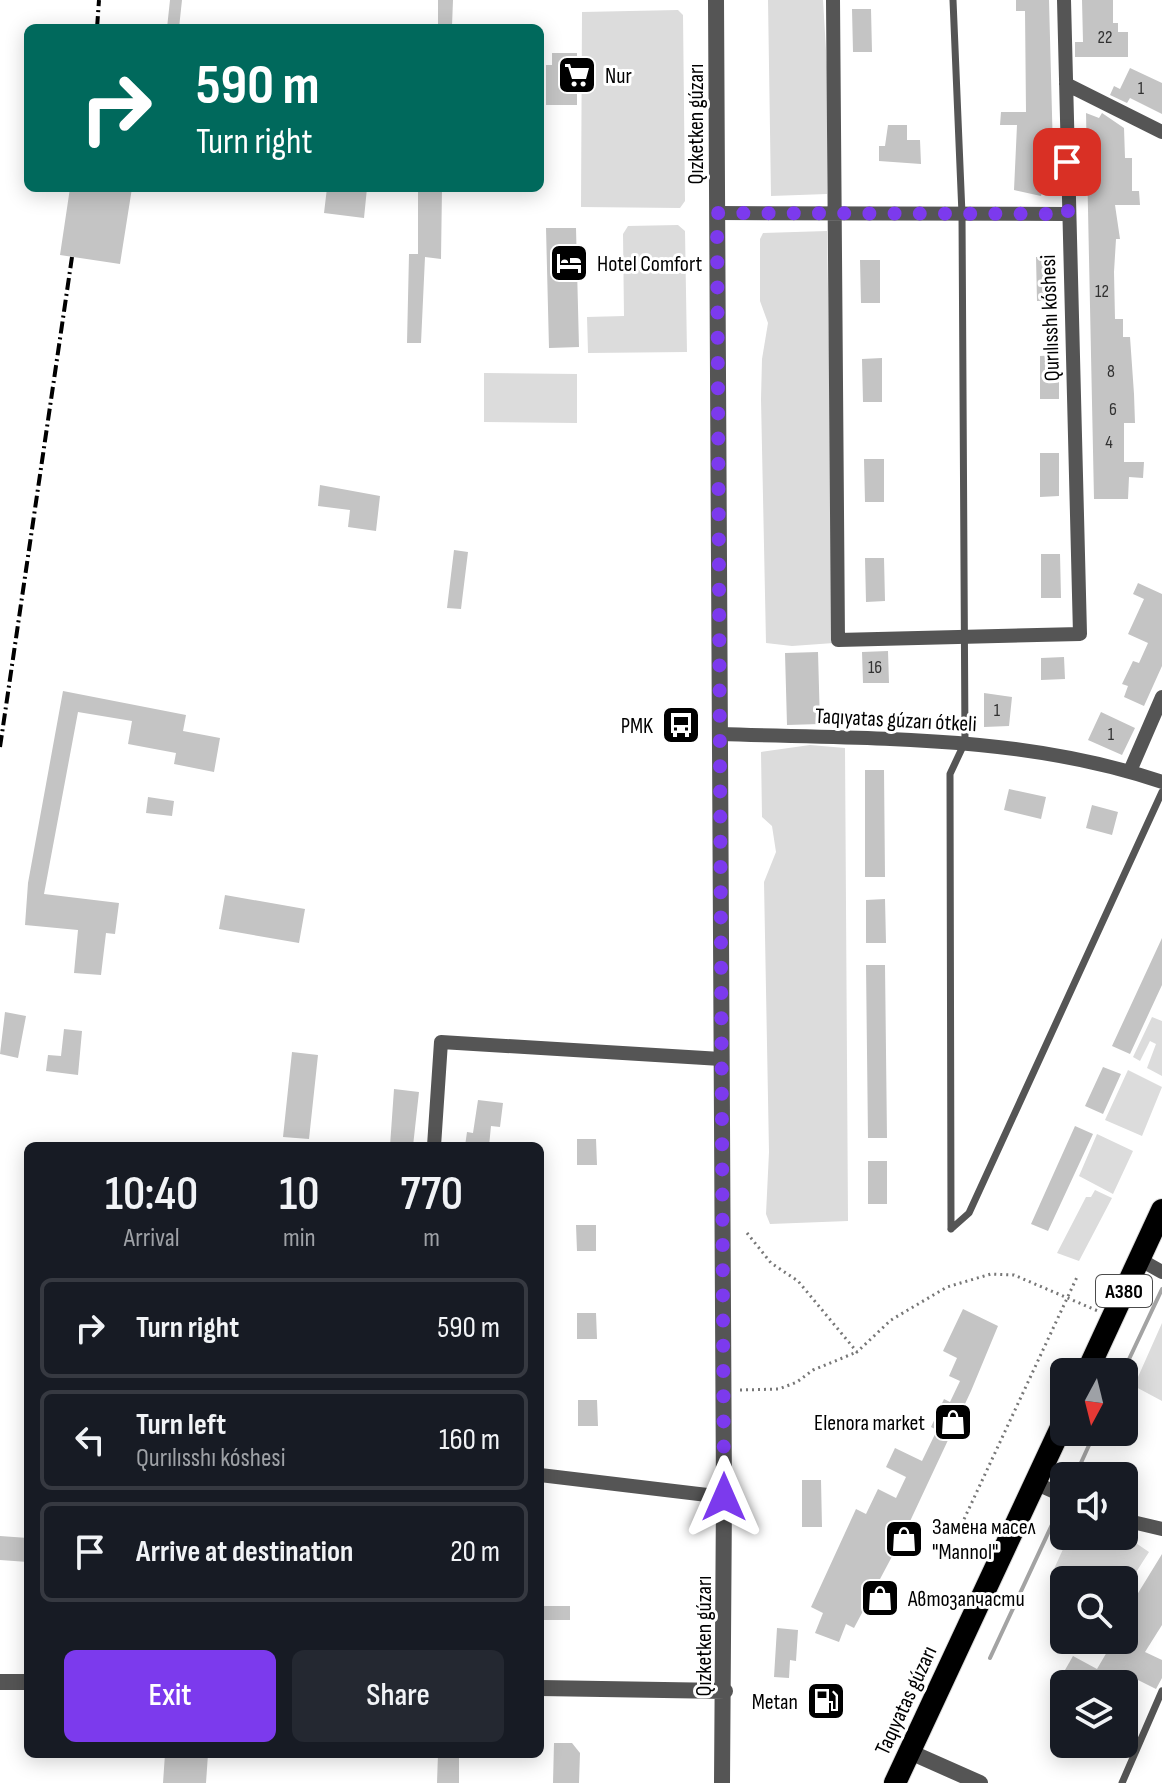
<!DOCTYPE html>
<meta charset="utf-8">
<style>
:root{--surface:#171b24;--page:#242831;--text:#f1f3f6;--muted:#9ea1a6;--line:#363941;--accent:#7c3aed}
body{margin:0;font-family:"Sofia Sans Condensed",sans-serif;background:var(--page);color:var(--text);height:100vh;display:flex;flex-direction:column;font-size:30px;white-space:nowrap}
*{box-sizing:border-box;margin:0}
p{font-size:26px;color:var(--muted)}
.icon{flex:none;width:44px;height:44px;fill:none;stroke:currentColor;stroke-width:2;stroke-linecap:round;stroke-linejoin:round}
.map{position:relative;flex:1;overflow:hidden}
.sheet{position:absolute;left:24px;top:1142px;width:520px;height:616px;display:flex;flex-direction:column;background:var(--surface);border-radius:12px;box-shadow:0 4px 20px #0003}
.sheet>*{flex:none}
.hud{position:absolute;left:24px;top:24px;width:520px;height:168px;border-radius:12px;box-shadow:0 4px 20px #0003;background:#00695c;color:#fff;overflow:hidden}
.needle{width:52px;rotate:187deg}
.tools{position:absolute;left:1050px;top:1358px;display:grid;gap:16px}
.tools a{display:grid;place-items:center;width:88px;height:88px;border-radius:12px;background:var(--surface);box-shadow:0 4px 20px #0003;font-size:40px}
.pin{position:absolute;display:grid;place-items:center;width:68px;height:68px;color:#fff;margin:-34px;border-radius:16px;box-shadow:0 4px 12px #0006}
.me{position:absolute;width:88px;margin:-44px;rotate:0deg;stroke-linejoin:round;filter:drop-shadow(0 0 6px #0008)}
.turn{display:flex;align-items:center;gap:28px;height:168px;padding:0 40px;font-size:36px}
.turn .icon{width:104px;height:104px;stroke-width:2.5}
.turn b{display:block;font-size:56px;line-height:68px}
.eta{display:flex;justify-content:space-evenly;align-items:center;height:136px;text-align:center}
.eta b{font-size:48px;font-weight:600;line-height:56px}
.action{display:flex;gap:16px;margin-top:auto;padding:16px 40px}
.action a{flex:1;height:92px;border-radius:12px;background:var(--accent);color:#fff;font-size:32px;font-weight:600;line-height:92px;text-align:center}
.action a+a{background:var(--page);color:var(--text)}
ul{padding:0;list-style:none}
li{display:flex;align-items:center;gap:24px;height:100px;margin:0 16px 12px;padding:0 24px;border:4px solid var(--line);border-radius:12px}
li div{flex:1}
li b{display:block;font-size:30px}
li em{font-style:normal}
.map>svg:first-child{display:block}
.green{fill:#dcdcdc}
.lines{fill:none;stroke-linecap:round;stroke-linejoin:round}
.stream{stroke:#a3a3a3;stroke-width:4}
.building{fill:#c4c4c4}
.trunk-casing{stroke:#dbdbdb;stroke-width:24}
.path{stroke:#777;stroke-width:3;stroke-dasharray:2 4;stroke-linecap:butt}
.service{stroke:#555;stroke-width:7}
.minor{stroke:#555;stroke-width:14}
.tertiary{stroke:#555;stroke-width:16}
.trunk{stroke:#000;stroke-width:22}
.rail{stroke:#000;stroke-width:4;stroke-dasharray:12 4 2 4;stroke-linecap:butt}
.route{stroke:#7c3aed;stroke-width:14;stroke-dasharray:0 25.2}
.labels{text-anchor:middle;stroke-width:6;stroke-linejoin:round;paint-order:stroke}
.number-label{font-size:18px;fill:#313131}
.shield{fill:#fff;stroke:#4c4c4c;stroke-width:2}
.shield-label{font-size:20px;font-weight:bold;fill:#000}
.poi-label{font-size:22px;fill:#000;stroke:#fff;text-anchor:start}
.street-label{font-size:22px;fill:#000;stroke:#fff}
</style>
<div class="map">
<svg width="1162" height="1783" viewBox="0 0 1162 1783">
<rect width="100%" height="100%" fill="#fff"/>
<!-- green -->
<path class="green" d="M768,0H823L827,67V194L771,196Z
M678,10L683,15L685,201L680,208L581,207L582,12Z
M678,225L685,231L687,352L588,353L587,317L624,316L623,234L628,226Z
M827,231L834,643L792,646L766,643L761,399L762,359L768,323L760,301V239L763,233Z
M484,373L577,374V423L484,422Z
M810,745L845,748L848,1221L770,1224L766,1214L769,1152L764,882L776,852L772,826L762,817L761,752Z
M1152,1017L1162,1021V1076L1147,1068L1156,1044L1150,1041L1140,1061L1133,1057Z
M1128,1070L1162,1087L1142,1136L1105,1120Z
M1097,1134L1133,1151L1113,1194L1079,1176Z
M1095,1190L1112,1198L1079,1261L1057,1253L1086,1197H1091Z
M1162,1323V1401L1134,1386Z
M1124,1535L1149,1552L1124,1591V1580H1064L1054,1569L1069,1536Z"/>
<g class="lines">
<!-- stream -->
<path class="stream" d="M1123,1372L1162,1289
M1075,1476L1095,1432
M990,1658L1063,1501"/>
</g>
<!-- building -->
<path class="building" d="M170,0H182L179,28H167Z
M438,0H453L452,26L438,25Z
M1016,0H1049L1054,190H1043L1041,196L1014,190L1017,125H1000L1001,112H1026L1025,11H1016Z
M1082,0H1113V23H1118V32H1128V57H1075V42H1083Z
M852,9H871L872,52H853Z
M552,53H577V105H546V65H552Z
M1130,68L1162,83V114L1130,98L1127,103L1110,95L1114,86L1120,89Z
M1086,113L1099,118L1102,113L1124,128L1125,158H1132V191H1139L1140,205H1115L1120,239H1116L1114,272L1115,319H1123V337H1130L1134,394L1135,423H1124V462H1144L1143,478L1129,477L1128,499H1094Z
M888,125H907V140H920L921,164L879,161V146H885Z
M70,188H132L120,264L60,255Z
M327,188H367L364,218L324,213Z
M418,188H442L441,259L425,257L421,343H407L409,254H418Z
M546,228H576L579,347L549,348Z
M1036,257H1056V300L1037,301Z
M860,260H880V303H861Z
M1059,355V399H1040V356Z
M882,358V402H863L862,359Z
M1040,453H1059V496L1040,497Z
M864,459H884V502H865Z
M320,485L380,496L376,531L348,527L350,510L318,506Z
M454,550L468,552L461,609L447,608Z
M1041,554H1060L1061,598H1041Z
M865,558H884L885,601L866,602Z
M1138,583L1162,594V666L1144,706L1124,697L1128,686L1122,684L1133,661L1139,663L1148,643L1128,634L1144,599L1133,594Z
M888,651L889,683H863L862,652Z
M818,652L820,724L787,725L785,653Z
M1064,657L1065,679L1041,680V658Z
M63,691L186,715L183,731L220,738L214,772L174,764L176,753L128,744L132,721L78,712L44,894L119,903L115,934L106,933L101,975L74,973L78,930L25,925L28,883Z
M984,693L1012,697L1009,726L984,727Z
M1101,712L1135,728L1122,755L1088,740Z
M865,770H884L885,877H865Z
M1009,789L1046,797L1041,819L1004,810Z
M148,797L174,801L172,816L146,813Z
M1092,805L1118,812L1112,835L1086,828Z
M225,895L305,909L299,943L219,929Z
M885,899L886,943H866V900Z
M1162,938V985L1130,1054L1112,1046Z
M866,965H885L887,1138H868Z
M5,1012L26,1016L18,1058L0,1054Z
M64,1029L82,1031L78,1075L46,1071L48,1055L61,1056Z
M292,1052L318,1055L309,1139L283,1137Z
M1103,1067L1121,1074L1103,1114L1085,1106Z
M394,1089L419,1092L413,1146H390Z
M478,1100L503,1103L500,1127L491,1126L489,1146H465L467,1132L473,1133Z
M1075,1126L1093,1134L1048,1231L1031,1224Z
M577,1139H596L597,1165H577Z
M868,1161H887V1204H868Z
M576,1225H596V1251H577Z
M963,1309L998,1326L971,1391L905,1532L854,1628L846,1624L839,1642L815,1633L823,1613L811,1607L856,1509L866,1514L878,1489L896,1498L906,1477L886,1467L895,1448L922,1461L937,1430L931,1427L944,1399L950,1402L960,1381L949,1376L957,1358L943,1351Z
M577,1313H596L597,1339H577Z
M578,1400H597L598,1426H578Z
M802,1480H821L822,1527H802Z
M0,1536L28,1538V1562L0,1560Z
M1162,1554V1625L1145,1652L1162,1660V1678L1156,1689L1136,1679L1124,1702V1684H1057L1073,1656L1097,1669L1114,1640H1124V1616Z
M540,1606H570V1620H540Z
M777,1628L798,1630L796,1661L790,1660L789,1678L774,1677Z
M554,1743H572L580,1753L579,1783H553Z
M165,1754H208L206,1783H163Z
M438,1754H459V1783H437Z"/>
<g class="lines">
<!-- trunk casing -->
<g class="trunk-casing">
<path id="trunk" d="M1087,1372L1162,1210
M895,1783L1064,1421"/>
</g>
<!-- path -->
<path class="path" d="M747,1233L771,1263L798,1281L857,1352L891,1320L947,1287L991,1274L1014,1275L1098,1311
M740,1390L779,1389L797,1382L813,1370L857,1352
M959,1530L1077,1277"/>
<!-- service -->
<path class="service" d="M951,1229L950,774L965,742L962,214L953,0
M951,1229L969,1213L1162,792
M1122,1783L1162,1691"/>
<!-- minor -->
<path class="minor" d="M833,0L838,640L1080,634L1064,0
M1066,84L1162,132
M717,213L1068,214
M720,734C866,739 1022,734 1162,782
M1130,771L1162,697
M434,1146L441,1042L721,1059
M1139,1259L1162,1272
M540,1475L724,1497
M1035,1483L1064,1496
M1124,1520L1162,1529"/>
<!-- tertiary -->
<path class="tertiary" d="M716,0L724,1497L722,1783
M0,1682H28
M540,1688L725,1691
M910,1752L980,1783"/>
<!-- trunk -->
<use href="#trunk" class="trunk"/>
<!-- rail -->
<path class="rail" d="M97,28L99,0
M0,747L72,257"/>
</g>
<g class="lines">
<!-- route -->
<path class="route" d="M724,1497L717,213L1068,214L1067,162"/>
</g>
<!-- icons -->
<defs>
<g id="supermarket-square" transform="scale(2)"><rect x="-9" y="-9" width="18" height="18" rx="4" fill="#000" stroke="#fff"/><path d="M-6-5.5h2.5l.6 2H6L4.5 2H-2.5L-4.4-4H-6ZM-1.5 3.2a1.3 1.3 0 1 0 .1 0ZM3 3.2a1.3 1.3 0 1 0 .1 0Z" fill="#fff"/></g>
<g id="hotel-square" transform="scale(2)"><rect x="-9" y="-9" width="18" height="18" rx="4" fill="#000" stroke="#fff"/><path d="M-6-4.5h1.5V1H6V5H4.5V3h-9V5H-6ZM-4 0a1.8 1.8 0 1 1 3.6 0ZM.5 0V-2.5h3Q6-2.5 6 0Z" fill="#fff"/></g>
<g id="bus-square" transform="scale(2)"><rect x="-9" y="-9" width="18" height="18" rx="4" fill="#000" stroke="#fff"/><path d="M-5-6H5V4H4V6H2V4H-2V6H-4V4H-5ZM-3.5-4V0h7V-4ZM-3.5 1.2v1.5H-2V1.2ZM2 1.2v1.5H3.5V1.2Z" fill="#fff"/></g>
<g id="shop-square" transform="scale(2)"><rect x="-9" y="-9" width="18" height="18" rx="4" fill="#000" stroke="#fff"/><path d="M-5-2.5h2.3a2.7 3.5 0 0 1 5.4 0H5L5.5 6h-11ZM-1.5-2.5h3a1.5 2.3 0 0 0-3 0Z" fill="#fff"/></g>
<g id="fuel-square" transform="scale(2)"><rect x="-9" y="-9" width="18" height="18" rx="4" fill="#000" stroke="#fff"/><path d="M-5.5-6h7V0h2V4h1.3V-2.5L3-4.5l.8-.8L6-3V5H2.5V1h-1V6h-7ZM-4.2-4.7v3.2H.2V-4.7Z" fill="#fff"/></g>
</defs>
<g fill-rule="evenodd">
<use href="#supermarket-square" x="577" y="75"/>
<use href="#hotel-square" x="569" y="263"/>
<use href="#bus-square" x="681" y="725"/>
<use href="#shop-square" x="953" y="1422"/>
<use href="#shop-square" x="904" y="1539"/>
<use href="#shop-square" x="880" y="1598"/>
<use href="#fuel-square" x="826" y="1701"/>
</g>
<g class="labels">
<!-- number labels -->
<g class="number-label">
<text x="1105" y="43">22</text>
<text x="1141" y="94">1</text>
<text x="1102" y="297">12</text>
<text x="1111" y="377">8</text>
<text x="1113" y="415">6</text>
<text x="1109" y="448">4</text>
<text x="875" y="673">16</text>
<text x="997" y="716">1</text>
<text x="1111" y="740">1</text>
</g>
<!-- shield labels -->
<rect class="shield" x="1096" y="1275" width="56" height="32" rx="6"/>
<g class="shield-label">
<text x="1124" y="1298">A380</text>
</g>
<!-- poi labels -->
<g class="poi-label">
<text x="605" y="83">Nur</text>
<text x="597" y="271">Hotel Comfort</text>
<text x="653" y="733" text-anchor="end">PMK</text>
<text x="925" y="1430" text-anchor="end">Elenora market</text>
<text x="932" y="1534">Замена масел<tspan x="932" dy="25">"Mannol"</tspan></text>
<text x="908" y="1606">Автозапчасти</text>
<text x="798" y="1709" text-anchor="end">Metan</text>
</g>
<!-- street labels -->
<g class="street-label">
<text transform="translate(695 124) rotate(-90)" y="8">Qızketken gúzarı</text>
<text transform="translate(1049 318) rotate(-92)" y="8">Qurılısshı kóshesi</text>
<text transform="translate(896 719) rotate(3)" y="8">Taqıyatas gúzarı ótkeli</text>
<text transform="translate(703 1636) rotate(-90)" y="8">Qızketken gúzarı</text>
<text transform="translate(905 1700) rotate(-65)" y="8">Taqıyatas gúzarı</text>
</g>
</g>
</svg>
<div class="tools">
<a><svg class="needle" viewBox="-14 -14 28 28"><path d="M0-13l5 13h-10z" fill="#e53935"/><path d="M0 13l5-13h-10z" fill="#9ea1a6"/></svg></a>
<a><svg class="icon" aria-label="sound" viewBox="0 0 24 24"><path d="M4 9h4l5-4v14l-5-4H4zM17 9q2 3 0 6"/></svg></a>
<a><svg class="icon" aria-label="search" viewBox="0 0 24 24"><circle cx="10" cy="10" r="6"/><path d="M15 15l6 6"/></svg></a>
<a><svg class="icon" aria-label="layers" viewBox="0 0 24 24"><path d="M12 4l9 5-9 5-9-5zM3 14l9 5 9-5"/></svg></a>
</div>
<div class="pin" style="left:1067px;top:162px;background:#d93025"><svg class="icon" aria-label="arrive" viewBox="0 0 24 24"><path d="M6 21V4h12l-3 4 3 4H6"/></svg></div>
<svg class="me" style="left:724px;top:1497px" viewBox="-20 -20 40 40"><path d="M0-17L14 15 0 8-14 15z" fill="#7c3aed" stroke="#fff" stroke-width="4"/></svg>
<div class="hud">
<div class="turn"><svg class="icon" aria-label="right" viewBox="0 0 24 24"><path d="M7 20v-9h11M14 6l5 5-5 5"/></svg><div><b>590 m</b>Turn right</div></div>
</div>
<section class="sheet">
<div class="eta">
<div><b>10:40</b><p>Arrival</p></div>
<div><b>10</b><p>min</p></div>
<div><b>770</b><p>m</p></div>
</div>
<ul>
<li><svg class="icon" aria-label="right" viewBox="0 0 24 24"><path d="M7 20v-9h11M14 6l5 5-5 5"/></svg><div><b>Turn right</b></div><em>590 m</em></li>
<li><svg class="icon" aria-label="left" viewBox="0 0 24 24"><path d="M17 20v-9H6M10 6l-5 5 5 5"/></svg><div><b>Turn left</b><p>Qurılısshı kóshesi</p></div><em>160 m</em></li>
<li><svg class="icon" aria-label="arrive" viewBox="0 0 24 24"><path d="M6 21V4h12l-3 4 3 4H6"/></svg><div><b>Arrive at destination</b></div><em>20 m</em></li>
</ul>
<div class="action"><a>Exit</a><a>Share</a></div>
</section>
</div>
